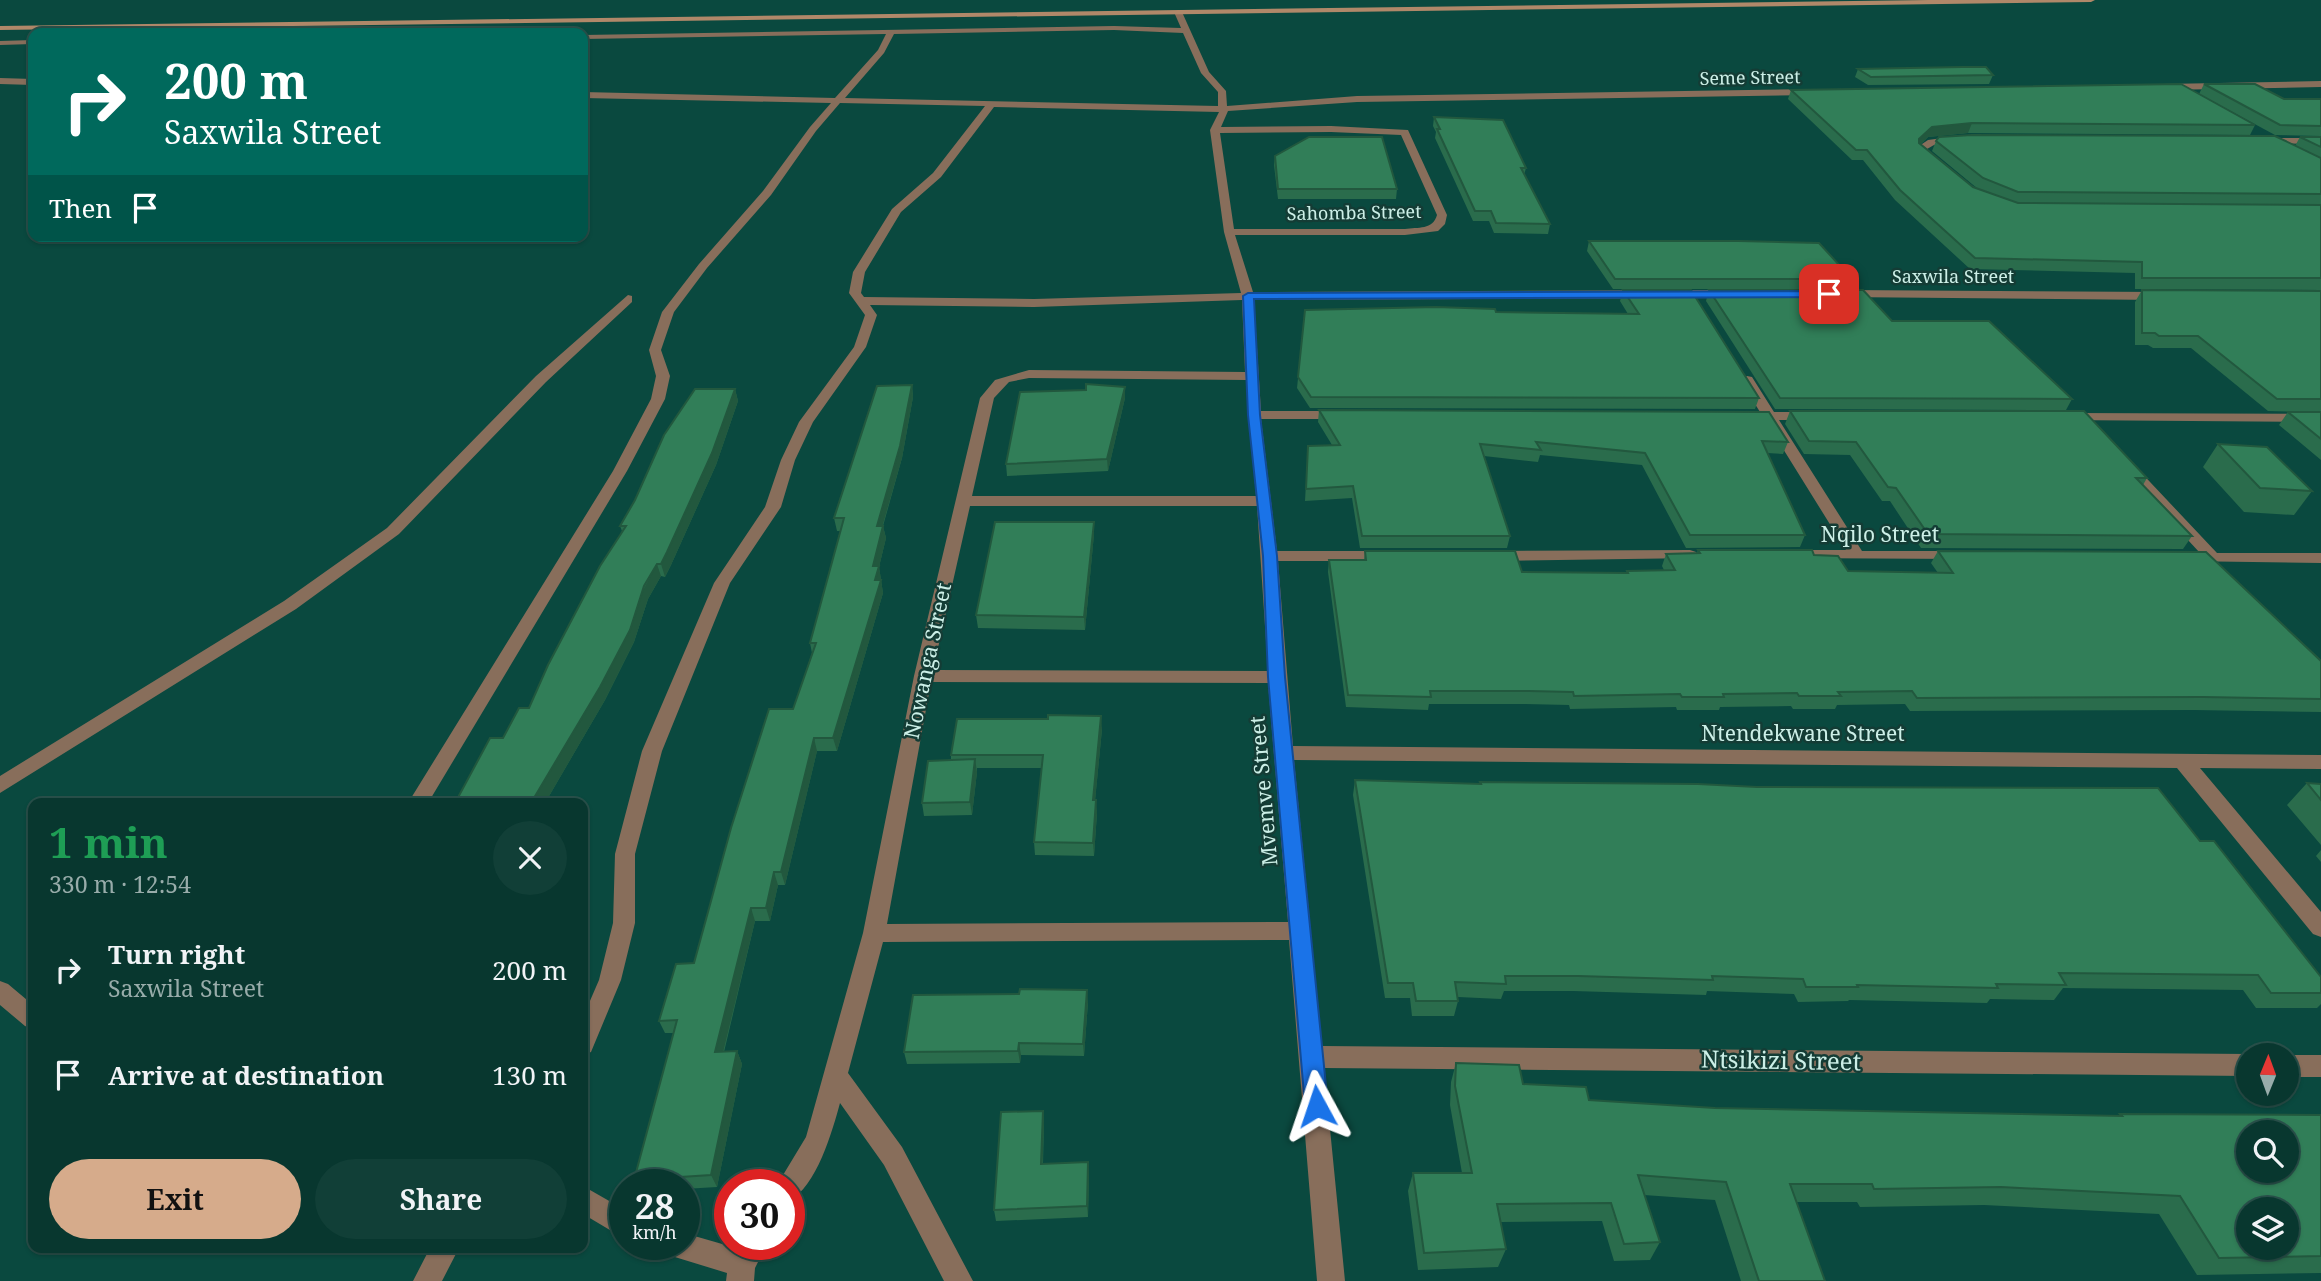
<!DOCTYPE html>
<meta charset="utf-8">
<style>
:root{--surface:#08372f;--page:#113f37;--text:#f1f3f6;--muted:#98acaa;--line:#29514b;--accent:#d6ab8b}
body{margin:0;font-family:"Noto Serif",serif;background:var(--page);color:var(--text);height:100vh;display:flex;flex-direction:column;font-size:26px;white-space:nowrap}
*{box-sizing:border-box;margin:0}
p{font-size:23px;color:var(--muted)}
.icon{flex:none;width:38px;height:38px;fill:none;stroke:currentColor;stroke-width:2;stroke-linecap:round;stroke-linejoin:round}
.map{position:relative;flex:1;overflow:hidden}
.details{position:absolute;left:28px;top:798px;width:560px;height:455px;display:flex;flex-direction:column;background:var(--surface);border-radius:14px;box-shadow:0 2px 5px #0004,0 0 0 2px var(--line)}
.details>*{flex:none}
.top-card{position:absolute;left:28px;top:28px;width:560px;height:214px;border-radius:14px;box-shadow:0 2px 5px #0004,0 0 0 2px var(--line);background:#00695c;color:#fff;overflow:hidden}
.needle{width:46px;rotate:1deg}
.buttons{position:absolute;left:2236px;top:1043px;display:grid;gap:14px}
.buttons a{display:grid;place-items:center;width:63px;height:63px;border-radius:50%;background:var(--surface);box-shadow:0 2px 5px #0004,0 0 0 2px var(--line);font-size:35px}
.speed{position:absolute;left:609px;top:1169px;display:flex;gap:14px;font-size:35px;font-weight:700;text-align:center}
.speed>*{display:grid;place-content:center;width:91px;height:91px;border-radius:50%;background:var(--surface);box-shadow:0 2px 5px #0004,0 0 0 2px var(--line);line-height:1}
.speed small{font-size:18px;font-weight:400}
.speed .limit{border:10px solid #d22;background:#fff;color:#111}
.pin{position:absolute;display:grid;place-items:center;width:60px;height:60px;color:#fff;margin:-30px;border-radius:14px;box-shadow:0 4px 10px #0006}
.me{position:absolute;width:77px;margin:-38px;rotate:355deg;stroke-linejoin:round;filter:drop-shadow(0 0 5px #0008)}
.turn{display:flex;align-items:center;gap:24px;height:147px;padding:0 21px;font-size:32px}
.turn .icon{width:91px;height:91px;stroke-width:2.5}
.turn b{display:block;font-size:49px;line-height:60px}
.then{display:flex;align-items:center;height:66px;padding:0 21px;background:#0003;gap:14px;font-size:26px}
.round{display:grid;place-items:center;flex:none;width:74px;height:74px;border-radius:37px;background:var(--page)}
.head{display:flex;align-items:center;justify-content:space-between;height:119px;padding:0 21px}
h1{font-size:42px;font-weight:700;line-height:52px;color:#1e9e55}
.action{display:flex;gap:14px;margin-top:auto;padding:14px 21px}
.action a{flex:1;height:80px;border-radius:42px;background:var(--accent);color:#111;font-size:28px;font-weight:700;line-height:80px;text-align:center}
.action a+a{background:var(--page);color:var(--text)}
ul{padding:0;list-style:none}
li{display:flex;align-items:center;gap:21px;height:105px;padding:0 21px}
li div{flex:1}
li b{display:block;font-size:26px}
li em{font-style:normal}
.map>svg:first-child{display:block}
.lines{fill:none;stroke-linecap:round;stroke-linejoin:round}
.minor{fill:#886e5b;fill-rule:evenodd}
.secondary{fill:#b08869;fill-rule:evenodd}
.wall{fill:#2a6c4c}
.shaded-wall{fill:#22583e}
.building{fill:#317e58;stroke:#22583e;stroke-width:2;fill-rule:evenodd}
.route{fill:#1a73e8;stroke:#114b97;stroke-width:2}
.labels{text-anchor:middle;stroke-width:5;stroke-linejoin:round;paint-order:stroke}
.far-street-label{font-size:18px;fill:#ccefe7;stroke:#143c35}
.street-label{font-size:21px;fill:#ccefe7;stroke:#143c35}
.near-street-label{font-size:24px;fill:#ccefe7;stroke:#143c35}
</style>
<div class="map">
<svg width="2321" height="1281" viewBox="0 0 2321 1281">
<rect width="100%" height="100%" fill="#0a493f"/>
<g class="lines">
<!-- minor -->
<path class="minor" d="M1178,10L1182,12L1209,72L1226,91L1227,106L1357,96L1814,89L1818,92L1814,95L1357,102L1228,111L1221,127L1331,126L1408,130L1447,215L1445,224L1438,231L1405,235H1235L1253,292L1730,290L1736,294L1730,298L1254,300L1261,411H1342L1349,415L1342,419H1261L1277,551H1386L1394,556L1386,561H1278L1293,746L2321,755V769L2200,768L2321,912V937L2313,934L2177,768L1294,760L1322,1046L2249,1054L2252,1055H2249V1076L1324,1068L1345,1281H1317L1289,940L883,942L848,1073L902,1147L973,1281H944L884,1165L840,1103C833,1129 816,1189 789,1200V1185H777L806,1137L863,933L914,676L980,398L995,380L1029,370L1245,372L1242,300L1034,307L870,305L877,315L866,347L813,422L795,460L781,507L730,583L662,751L635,854V923L621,980L591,1052L583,1055V1017L599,980L613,923L615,854L642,751L714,583L765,507L781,460L799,422L854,347L865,315L849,293L853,272L892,209L933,173L985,106L840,103L816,131L771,195L707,268L674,312L661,350L670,376L665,399L627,471L428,803H408L613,471L651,399L656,376L649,350L662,312L699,264L763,191L810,127L831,103L583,98V92L835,98L878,50L886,34L583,39V35L1114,26L1181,28L1174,12ZM1114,30L1183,33L1201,73L1218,92V106L845,98L884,53L894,34ZM994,107L1219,112L1210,130L1224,232L1241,293L1034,299L864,297L861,293L865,272L901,212L941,177ZM1331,132L1401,135L1437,215C1433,230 1418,227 1405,229H1234L1220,133ZM1029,378L1246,380L1256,496H972L994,398L1009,382ZM970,506H1257L1268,671L933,670ZM931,682L1268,683L1288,922L887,924Z
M33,40V44L0,45V41Z
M0,78L33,79V85L0,84Z
M2321,81V87L2164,90L2160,87L2164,84Z
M1957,136L1960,137V141L1934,145L1927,149L1938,159V163H1932L1917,151L1919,146L1928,140Z
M2262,138H2321V144L2259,143V139Z
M1845,290L2160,292L2166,296L2160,300L1841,297V291Z
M628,295L632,296V302L546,382L399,534L296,609L0,793V776L284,601L387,528L536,376Z
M1747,376L1752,377L1774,412H1811L1818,416L1811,420H1779L1862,551H1956L1964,556L1962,559L1786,558L1784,555L1786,552L1792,550H1846L1765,420H1748L1741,416L1748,412H1760L1740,380Z
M2066,413L2321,414V422L2061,420L2059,417Z
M2129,464L2134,465L2217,553H2321V563L2181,561L2179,558L2181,555L2200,553L2124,471L2122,468Z
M1690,550L1696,552L1698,555L1696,558L1494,561L1486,556L1494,551Z
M0,981L8,984L33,1005V1029L25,1026L0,1005Z
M2287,1055H2321V1077H2287Z
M583,1186L625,1210V1239L583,1214Z
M684,1233L736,1248L738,1244H767L755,1268L754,1281H726L727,1273L665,1254L662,1244H684Z
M430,1248H459L442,1281H413Z"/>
<!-- secondary -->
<path class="secondary" d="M1928,0H2095L2091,2L0,30V26Z"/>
</g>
<!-- wall -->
<path class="wall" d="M1858,69L1993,75L1989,84L1868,85L1855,77Z
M2204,84L2284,99H2321V136L2275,135L2199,94Z
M1791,90L2255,125L2250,135L1968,133L1928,137L1921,144L1973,187L1978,189L1932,151L1936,141L2295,146L2300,137H2321V290L2135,289V273L1970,269L1895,200L1863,160H1852L1788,99Z
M1434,117L1526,168L1524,175L1550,224L1548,234L1494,233L1489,221H1473L1435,138L1436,132L1433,126Z
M1275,156L1397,189L1396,199H1278L1274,165Z
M1589,241L1852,279L1848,289H1613L1587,251Z
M1623,290L1759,398L1755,409L1310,408L1297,388L1305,310L1628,314L1620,301Z
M1709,290L1892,321L2072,399L2066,410L1775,409L1706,301Z
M2142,290L2321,291V460L2279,425L2288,412H2309L2268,411L2191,348H2153L2148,345H2135V302Z
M912,385L913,397L902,458L883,526L886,538L879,567L883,593L837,751H817L785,885H778L770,921H755L724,1052L737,1051L742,1064L717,1187L684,1189V1185H637L634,1180L674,1033H665L659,1021L694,963L793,709L812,653L810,643L840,531H837L834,518Z
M1125,387V398L1108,471L1007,476L1006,464L1086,390Z
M735,389L738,401L716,465L671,565L665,577L661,576L648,599L634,642L605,700L545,803H455L503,738L529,708L622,531L620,526Z
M1319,410L1788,442L1783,454L1767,453L1805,535L1800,547L1686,548L1642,465L1540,455L1538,462L1484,456L1510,536L1507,548H1360L1352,498L1305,501L1308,446L1332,445L1318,422Z
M1790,411L2147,478L2143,485L2192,536L2183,549L1921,548L1890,501H1882L1850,455L1804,454L1785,424Z
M2218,444L2312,491L2294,515L2244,512L2203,467Z
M1094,522V534L1085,630L978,628L976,615Z
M1698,550L1814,555L1848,571L1938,573L1931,563L1938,551L2321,661V712L2194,710L1910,711L1905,704L1837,705L1835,709H1793L1791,706L1720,707L1719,710H1677L1676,707L1570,709L1569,705L1525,704H1429L1428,710L1346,707L1328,572L1329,560H1364L1365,551L1522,572L1626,573L1627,571L1664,570L1662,566L1666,554L1697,553Z
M1102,729L1095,800L1097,813L1094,856L1035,855L1034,842L1042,768H977V772L972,815L924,816L922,803L951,760V755Z
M1355,780L1480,784V782L2200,841L2321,977V1004L2317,1008H2256L2243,990L2063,988L2054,1000L1990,999L1987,1003L1849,1000L1848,1001L1798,1002L1794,994L1707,991L1706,995L1573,991H1504L1501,999L1458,997V1001L1454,1016H1412L1410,998H1385L1353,795Z
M2307,783L2321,784V845L2287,805Z
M2321,850V862L2316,856Z
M1088,1002L1084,1056L1021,1055L1020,1063L907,1064L904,1052Z
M1456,1063L1523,1084L1589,1100L1715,1108L2118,1116L2120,1114L2321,1115V1273L2197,1275L2159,1214L1984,1205L1860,1207L1857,1202H1796L1825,1281H1741L1715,1200L1644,1195L1660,1242L1650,1260L1614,1261L1602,1221L1500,1222L1506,1249L1498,1267L1418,1270L1408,1191L1413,1173H1462L1450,1105L1451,1082Z
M1043,1111L1044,1123L1043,1164L1089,1174L1088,1217L996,1221L994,1210Z"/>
<!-- shaded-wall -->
<path class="shaded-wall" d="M1972,123L1968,133L1928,137L1915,149L1919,139L1932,127Z
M912,385L913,397L902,458L879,538L877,526Z
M1125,387V398L1108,471L1107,459Z
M735,389L738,401L716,465L671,565L665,577L661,564Z
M1094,522V534L1085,630L1084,617Z
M883,526L886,538L879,567L881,579L880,584L881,580L883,593L837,751L833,738Z
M657,564L661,576L648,599L634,642L605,700L545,803H531Z
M1101,716L1102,729L1094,813L1093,800Z
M814,738L817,751L785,885L781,872Z
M975,759L977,772L972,815L970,802Z
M1096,800L1097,813L1094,856L1093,843Z
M774,872L778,885L770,921L766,908Z
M751,908L755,921L720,1065L715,1052Z
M1087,990L1088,1002L1084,1056L1083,1044Z
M1019,1043L1021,1055L1020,1063L1018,1051Z
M737,1051L742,1064L717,1187L711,1175Z
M1043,1111L1044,1123L1042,1176L1041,1164Z
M1088,1162L1089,1174L1088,1217L1087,1206Z"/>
<!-- building -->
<path class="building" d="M1962,67H1986L1993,75L1871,77L1858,69Z
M2181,84L2255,125L1972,123L1932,127L1919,139V143L1973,187L2018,203L2321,205V278H2142V262L1975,258L1900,190L1867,150H1856L1791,90Z
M2204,84H2255L2284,99H2321V126L2280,125Z
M1434,117L1503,120L1526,168H1521L1550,224L1496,223L1491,211H1475L1437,129H1440Z
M1972,135L2275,136L2321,158V194L2018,192L1983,178L1936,141L1939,137Z
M1309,137H1382L1397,189H1278L1275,156Z
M2300,137H2321V147Z
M1589,241H1739L1819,243L1852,279H1615Z
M1623,290H1691L1759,398L1311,397L1298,377L1305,310L1436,307L1495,309L1496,312L1639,314Z
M1709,290H1863L1892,321H1989L2072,399L1780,398Z
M2142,290L2321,291V399H2277L2198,336H2159L2155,333H2142Z
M1086,384L1125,387L1107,459L1006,464L1020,392L1086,390Z
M912,385L900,446L877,526H883L873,566H879L875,580H881L833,738H814L781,872H774L766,908H751L715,1052L737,1051L711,1175L634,1180L677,1020L659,1021L676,964L694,963L731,828L769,709H793L816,643H810L844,518H834L877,386Z
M695,389H735L712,453L667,552L661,564H657L644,586L630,630L600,687L531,803H455L490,738H503L519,708H529L548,665L600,566L626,526H620L635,500L664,435Z
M1319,410L1769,412L1788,442L1762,441L1805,535H1690L1645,453L1536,442L1541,450L1480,444L1510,536H1362L1353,486L1306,489L1308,446L1340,445Z
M1790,411H2084L2147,478H2136L2192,536L1928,534L1896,488L1888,487L1856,442L1809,441Z
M2288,412H2321V439Z
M2218,444L2267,447L2312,491L2260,488Z
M995,522H1094L1084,617L976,615Z
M1698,550H1812L1814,555L1838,556L1848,571L1953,573L1938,551L2206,552L2321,661V699L2203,697L1917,698L1912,691L1838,692L1841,696H1799L1797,693L1723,694L1724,697H1682L1680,694L1574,696L1573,692L1529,691H1430L1431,697L1348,695L1329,560H1366L1365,551H1515L1522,572L1628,573L1627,571L1675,570L1666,554L1700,553Z
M1048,715L1101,716L1093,800H1096L1093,843L1034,842L1043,755H951L957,719H1048Z
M975,759L970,802L922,803L928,761Z
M1355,780L1481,784L1480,782L1698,784L1757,787L2158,788L2200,841H2214L2321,977V993H2271L2258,975L2059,973L2066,985L1996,984L1998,988L1857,985L1858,987H1806L1803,979L1712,976L1713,980L1578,976H1505L1506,984L1455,982L1458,1001H1416L1413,983H1388Z
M2307,783L2321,784V800Z
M1020,989L1087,990L1083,1044L1019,1043L1018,1051L904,1052L913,995L1019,994Z
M1456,1063L1519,1065L1523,1084L1586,1087L1589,1100L1715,1108L2122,1116L2120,1114L2321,1115V1256L2219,1258L2180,1196L2001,1187L1874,1189L1872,1184H1790L1825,1281H1759L1726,1182L1638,1175L1660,1242L1624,1244L1611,1203L1497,1204L1506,1249L1424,1253L1413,1173H1472L1455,1086ZM2249,1132H2287V1171H2249ZM2249,1209H2287V1248H2249Z
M1043,1111L1041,1164L1088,1162L1087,1206L994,1210L1001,1112Z"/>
<!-- route -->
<path class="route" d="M1829,291L1834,294L1832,297L1254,299L1260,415L1277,556L1285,677L1328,1106L1325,1114L1317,1117L1308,1114L1305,1106L1268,677L1263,556L1248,415L1243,296L1248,293Z"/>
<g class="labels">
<!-- far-street labels -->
<g class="far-street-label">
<text transform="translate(1750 78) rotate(-1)" y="6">Seme Street</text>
<text transform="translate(1354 213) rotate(-1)" y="6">Sahomba Street</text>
<text x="1953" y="283">Saxwila Street</text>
</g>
<!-- street labels -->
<g class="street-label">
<text x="1880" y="542">Nqilo Street</text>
<text transform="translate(928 661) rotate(-78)" y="7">Nowanga Street</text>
<text x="1803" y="741">Ntendekwane Street</text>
<text transform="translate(1264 791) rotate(-95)" y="7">Mvemve Street</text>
</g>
<!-- near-street labels -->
<g class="near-street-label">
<text transform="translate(1781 1061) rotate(1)" y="8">Ntsikizi Street</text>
</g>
</g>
</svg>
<div class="buttons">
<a><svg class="needle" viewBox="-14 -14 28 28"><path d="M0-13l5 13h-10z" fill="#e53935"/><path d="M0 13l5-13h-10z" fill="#98acaa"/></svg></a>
<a><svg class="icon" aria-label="search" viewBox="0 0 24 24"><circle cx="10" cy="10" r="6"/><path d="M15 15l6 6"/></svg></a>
<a><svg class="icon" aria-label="layers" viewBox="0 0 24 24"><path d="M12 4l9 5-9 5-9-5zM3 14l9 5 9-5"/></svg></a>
</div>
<div class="speed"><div>28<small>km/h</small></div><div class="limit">30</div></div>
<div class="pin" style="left:1829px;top:294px;background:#d93025"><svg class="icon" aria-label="arrive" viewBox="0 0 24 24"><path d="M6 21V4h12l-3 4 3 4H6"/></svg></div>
<svg class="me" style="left:1317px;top:1106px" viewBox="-20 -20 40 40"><path d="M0-17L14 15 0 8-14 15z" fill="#1a73e8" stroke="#fff" stroke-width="4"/></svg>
<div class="top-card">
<div class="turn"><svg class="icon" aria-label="right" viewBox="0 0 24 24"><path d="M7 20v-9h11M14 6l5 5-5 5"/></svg><div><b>200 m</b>Saxwila Street</div></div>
<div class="then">Then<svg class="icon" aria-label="arrive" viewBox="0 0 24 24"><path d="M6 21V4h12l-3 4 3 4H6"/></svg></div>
</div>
<section class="details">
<div class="head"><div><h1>1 min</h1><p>330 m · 12:54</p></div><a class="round"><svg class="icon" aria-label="close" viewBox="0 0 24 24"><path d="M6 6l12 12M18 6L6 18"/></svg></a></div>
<ul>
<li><svg class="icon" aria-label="right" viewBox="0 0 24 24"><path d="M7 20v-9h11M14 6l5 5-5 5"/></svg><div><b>Turn right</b><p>Saxwila Street</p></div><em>200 m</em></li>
<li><svg class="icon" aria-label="arrive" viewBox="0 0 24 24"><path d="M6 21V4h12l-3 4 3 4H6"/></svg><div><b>Arrive at destination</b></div><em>130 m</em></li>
</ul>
<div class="action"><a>Exit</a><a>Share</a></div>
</section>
</div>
